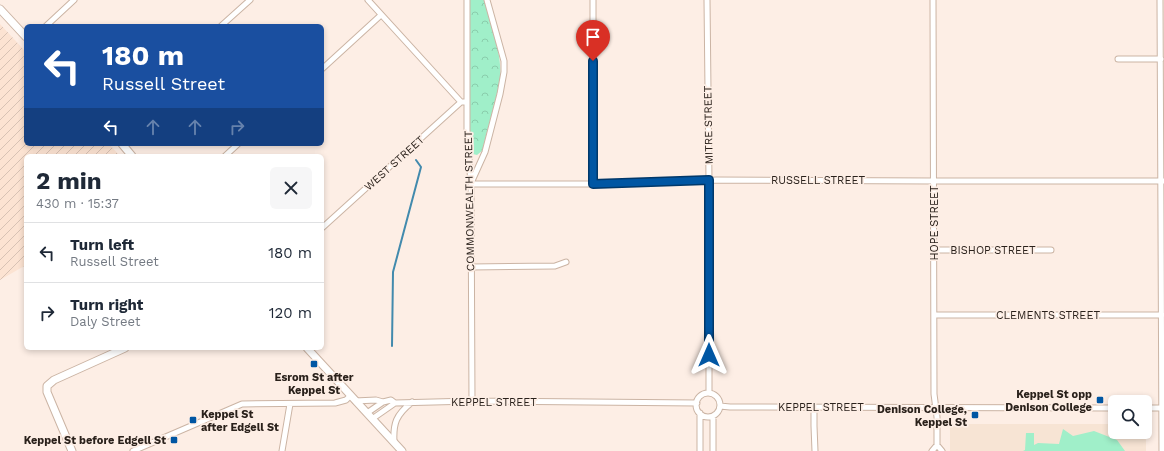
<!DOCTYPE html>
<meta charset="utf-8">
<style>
:root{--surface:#fff;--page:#f6f6f7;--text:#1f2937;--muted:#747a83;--line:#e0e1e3}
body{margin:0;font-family:"Work Sans",sans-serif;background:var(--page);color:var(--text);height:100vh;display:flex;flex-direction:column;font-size:15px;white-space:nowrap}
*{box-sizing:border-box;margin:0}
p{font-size:13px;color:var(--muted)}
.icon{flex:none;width:22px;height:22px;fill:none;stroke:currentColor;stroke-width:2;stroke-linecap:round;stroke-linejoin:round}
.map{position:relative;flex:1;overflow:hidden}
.side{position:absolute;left:24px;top:154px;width:300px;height:196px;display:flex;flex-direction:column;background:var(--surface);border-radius:6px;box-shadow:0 2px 6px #0003}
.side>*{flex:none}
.hud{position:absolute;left:24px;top:24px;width:300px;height:122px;border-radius:6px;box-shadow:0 2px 6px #0003;background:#1a4fa0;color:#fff;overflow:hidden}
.fabs{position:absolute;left:1108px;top:395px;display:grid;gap:8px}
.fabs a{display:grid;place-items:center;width:44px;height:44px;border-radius:6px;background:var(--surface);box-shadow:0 2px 6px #0003;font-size:20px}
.pin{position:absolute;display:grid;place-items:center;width:34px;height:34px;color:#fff;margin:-41px -17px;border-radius:50% 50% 50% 0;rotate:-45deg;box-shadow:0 0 4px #0007}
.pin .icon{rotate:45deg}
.me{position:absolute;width:44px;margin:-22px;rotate:0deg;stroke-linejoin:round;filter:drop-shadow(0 0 3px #0008)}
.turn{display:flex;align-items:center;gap:14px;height:84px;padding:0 12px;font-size:18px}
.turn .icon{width:52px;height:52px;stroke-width:2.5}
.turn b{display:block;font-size:28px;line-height:34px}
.lanes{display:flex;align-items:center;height:38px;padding:0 12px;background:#0003;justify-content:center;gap:20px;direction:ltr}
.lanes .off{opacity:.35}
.round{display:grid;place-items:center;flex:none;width:42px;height:42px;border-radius:6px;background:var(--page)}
.headline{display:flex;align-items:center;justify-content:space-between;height:68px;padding:0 12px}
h1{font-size:24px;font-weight:700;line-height:30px}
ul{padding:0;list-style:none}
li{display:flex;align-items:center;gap:12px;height:60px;padding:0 12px;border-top:1px solid var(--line)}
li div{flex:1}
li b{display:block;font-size:15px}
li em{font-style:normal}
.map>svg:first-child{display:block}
.industrial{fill:url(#industrial-furrows)}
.education{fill:#f7e4d4}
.grass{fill:#a0efc9}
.park{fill:url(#park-crowns)}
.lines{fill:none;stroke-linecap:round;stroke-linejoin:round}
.stream{stroke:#428aad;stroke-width:2}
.minor-casing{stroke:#cbb4a4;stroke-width:7}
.tertiary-casing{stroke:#cbb4a4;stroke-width:9}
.minor{stroke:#fff;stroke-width:5}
.tertiary{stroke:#fff;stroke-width:7}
.route-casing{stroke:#00386a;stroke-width:10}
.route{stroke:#0056a3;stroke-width:7}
.poi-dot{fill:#0056a3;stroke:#fdeee5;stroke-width:1.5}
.labels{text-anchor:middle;stroke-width:3.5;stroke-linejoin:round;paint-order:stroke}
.street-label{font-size:11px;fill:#2a211b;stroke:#fdeee5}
.poi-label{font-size:11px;font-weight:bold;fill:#2a211b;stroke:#fdeee5;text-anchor:end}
</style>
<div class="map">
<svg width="1164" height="451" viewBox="0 0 1164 451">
<defs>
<pattern id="industrial-furrows" width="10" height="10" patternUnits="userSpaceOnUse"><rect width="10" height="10" fill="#fce3d2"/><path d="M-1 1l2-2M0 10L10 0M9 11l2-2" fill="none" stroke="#d8c2b4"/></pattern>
<pattern id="park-crowns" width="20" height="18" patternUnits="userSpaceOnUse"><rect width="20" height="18" fill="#a0efc9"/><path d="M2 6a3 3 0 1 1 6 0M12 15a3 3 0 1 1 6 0" fill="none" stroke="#8acdac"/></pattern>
</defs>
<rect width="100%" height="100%" fill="#fdeee5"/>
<!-- industrial -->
<path class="industrial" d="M0,24L26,52V144H109L120,156H26V265L0,280Z"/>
<!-- education -->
<path class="education" d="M950,424H1115V432H1145L1146,424V451H950Z"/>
<!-- grass -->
<path class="grass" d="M1063,429L1073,436L1094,431L1117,440L1125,451H1023L1025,450L1026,433H1034V445L1038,443L1059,444Z"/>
<!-- park -->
<path class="park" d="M470,0H484C491,26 503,54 500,82L482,151L477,155L473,154L470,148Z"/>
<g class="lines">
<!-- stream -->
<path class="stream" d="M392,346L393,272L421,167L416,160"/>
<!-- minor casing -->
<g class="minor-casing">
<path id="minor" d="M368,0L461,102
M467,0V130L471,184L472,401
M707,0L709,180V393
M1160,0L1162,451
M46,26L74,0
M221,26L250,0
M1118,59H1161
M322,69L381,15
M225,156L238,144
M471,183L485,152L500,94L504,72V61L487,0
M471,184H593L717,180L934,181H1164
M593,184V0
M322,228L461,102H467
M934,250H1051
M471,267L555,266L566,262
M934,315H1162
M696 405a12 12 0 1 1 24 0a12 12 0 1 1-24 0Z
M355,401L376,400L383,402
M720,406L730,407C858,408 987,407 1115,408
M814,408V426L815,451
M1145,408H1164
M367,413L383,402L391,400L395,403L472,401L697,403
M713,416V451
M372,419L395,403
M394,442C393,423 396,415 412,402
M937,445L942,451
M133,451L242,404L335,403L346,400L350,396
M282,451L290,404
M700,451V413
M932,451L937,445V417L934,394L933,0"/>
</g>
<!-- tertiary casing -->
<g class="tertiary-casing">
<path id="tertiary" d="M0,9L26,37
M122,144L132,156
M307,348L402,451
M72,451L47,392V386L54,380L125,348"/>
</g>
<!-- minor -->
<use href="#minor" class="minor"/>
<!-- tertiary -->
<use href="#tertiary" class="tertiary"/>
</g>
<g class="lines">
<!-- route casing -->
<g class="route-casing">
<path id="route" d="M593,61V184L709,180V355"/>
</g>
<!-- route -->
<use href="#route" class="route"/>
</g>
<!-- markers -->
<g class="poi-dot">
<rect x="310" y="360" width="8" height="8" rx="2"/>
<rect x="1096" y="396" width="8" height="8" rx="2"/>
<rect x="971" y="411" width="8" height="8" rx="2"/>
<rect x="189" y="416" width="8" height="8" rx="2"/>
<rect x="170" y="436" width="8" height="8" rx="2"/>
</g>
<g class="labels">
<!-- street labels -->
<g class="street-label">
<text transform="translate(708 125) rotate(-91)" y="4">MITRE STREET</text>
<text transform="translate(394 163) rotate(-42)" y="4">WEST STREET</text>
<text x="818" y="184">RUSSELL STREET</text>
<text transform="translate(469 201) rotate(-91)" y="4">COMMONWEALTH STREET</text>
<text transform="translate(934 223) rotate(-90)" y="4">HOPE STREET</text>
<text x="993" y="254">BISHOP STREET</text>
<text x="1048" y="319">CLEMENTS STREET</text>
<text x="494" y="406">KEPPEL STREET</text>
<text x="821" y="411">KEPPEL STREET</text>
</g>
<!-- poi labels -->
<g class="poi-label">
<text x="314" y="381" text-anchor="middle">Esrom St after<tspan x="314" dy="13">Keppel St</tspan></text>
<text x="1092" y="398">Keppel St opp<tspan x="1092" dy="13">Denison College</tspan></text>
<text x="967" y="413">Denison College,<tspan x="967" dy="13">Keppel St</tspan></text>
<text x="201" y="418" text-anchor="start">Keppel St<tspan x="201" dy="13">after Edgell St</tspan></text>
<text x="166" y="444">Keppel St before Edgell St</text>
</g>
</g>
</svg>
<div class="fabs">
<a><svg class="icon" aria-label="search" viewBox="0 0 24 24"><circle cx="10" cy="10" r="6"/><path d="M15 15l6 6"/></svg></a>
</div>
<div class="pin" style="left:593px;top:61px;background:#d93025"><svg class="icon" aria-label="arrive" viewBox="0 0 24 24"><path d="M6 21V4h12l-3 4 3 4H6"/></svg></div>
<svg class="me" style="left:709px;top:355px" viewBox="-20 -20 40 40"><path d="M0-17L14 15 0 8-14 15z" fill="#0056a3" stroke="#fff" stroke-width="4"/></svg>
<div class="hud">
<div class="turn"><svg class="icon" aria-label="left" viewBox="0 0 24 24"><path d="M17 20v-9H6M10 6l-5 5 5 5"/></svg><div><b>180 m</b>Russell Street</div></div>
<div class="lanes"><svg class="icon" aria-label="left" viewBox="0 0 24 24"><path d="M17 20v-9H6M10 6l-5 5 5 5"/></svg><svg class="icon off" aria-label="ahead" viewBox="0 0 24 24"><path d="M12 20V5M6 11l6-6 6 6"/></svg><svg class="icon off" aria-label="ahead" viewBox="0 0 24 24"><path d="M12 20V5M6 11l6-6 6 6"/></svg><svg class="icon off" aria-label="right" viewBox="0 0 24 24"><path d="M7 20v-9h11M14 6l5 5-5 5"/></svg></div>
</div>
<section class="side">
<div class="headline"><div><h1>2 min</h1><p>430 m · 15:37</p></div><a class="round"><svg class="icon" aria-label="close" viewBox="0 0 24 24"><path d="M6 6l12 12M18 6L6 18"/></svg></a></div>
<ul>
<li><svg class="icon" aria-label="left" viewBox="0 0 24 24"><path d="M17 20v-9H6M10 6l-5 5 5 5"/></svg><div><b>Turn left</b><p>Russell Street</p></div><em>180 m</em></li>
<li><svg class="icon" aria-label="right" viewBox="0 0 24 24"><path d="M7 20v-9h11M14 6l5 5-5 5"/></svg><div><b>Turn right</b><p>Daly Street</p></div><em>120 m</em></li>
</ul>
</section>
</div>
